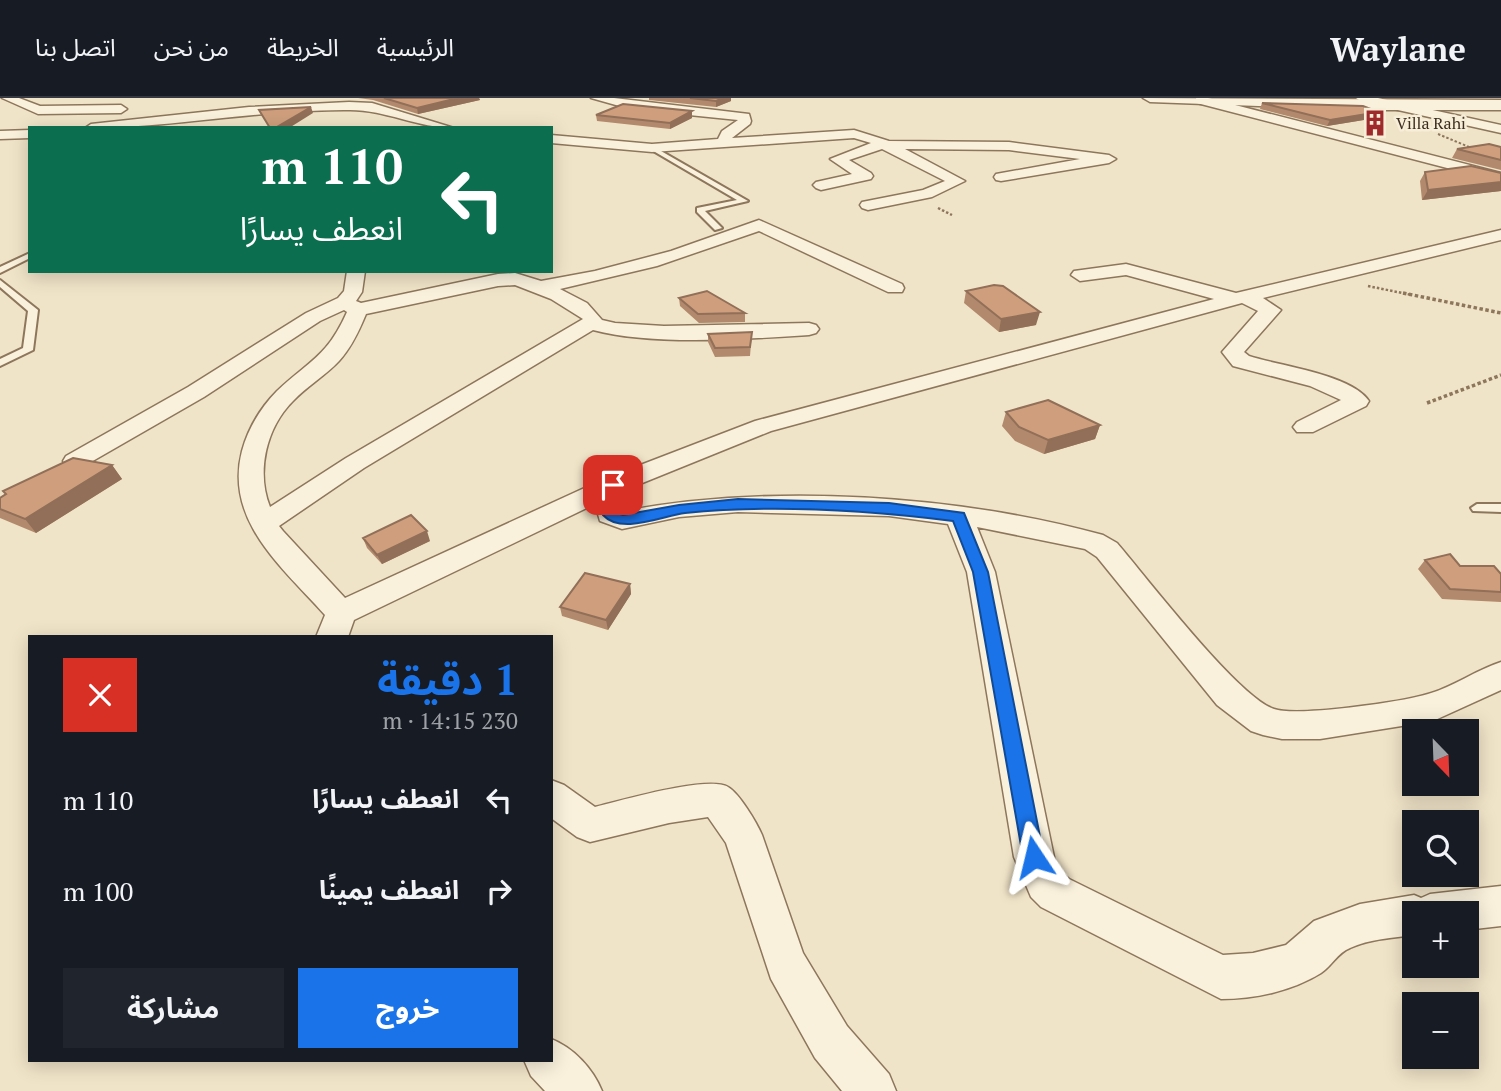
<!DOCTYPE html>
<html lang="ar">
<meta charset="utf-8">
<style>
:root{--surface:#171b24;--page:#20242c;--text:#f1f3f6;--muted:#9ea1a6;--line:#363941;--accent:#1a73e8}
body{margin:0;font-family:"PT Serif","Noto Sans Arabic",serif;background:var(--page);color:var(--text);direction:rtl;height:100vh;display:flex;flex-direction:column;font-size:26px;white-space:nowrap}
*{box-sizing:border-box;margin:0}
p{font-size:23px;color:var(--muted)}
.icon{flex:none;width:38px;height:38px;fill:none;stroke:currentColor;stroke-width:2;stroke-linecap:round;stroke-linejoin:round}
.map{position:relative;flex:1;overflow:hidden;direction:ltr}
.panel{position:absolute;left:28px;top:537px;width:525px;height:427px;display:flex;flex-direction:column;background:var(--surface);border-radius:0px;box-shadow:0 4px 18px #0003;direction:rtl}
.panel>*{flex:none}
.top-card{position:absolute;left:28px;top:28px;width:525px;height:147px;border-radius:0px;box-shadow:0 4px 18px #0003;direction:rtl;background:#0b6e4f;color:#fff;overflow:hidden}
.needle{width:46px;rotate:157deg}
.fabs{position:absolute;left:1402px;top:621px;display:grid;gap:14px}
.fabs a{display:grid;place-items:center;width:77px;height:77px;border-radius:0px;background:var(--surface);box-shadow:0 4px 18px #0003;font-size:35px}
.pin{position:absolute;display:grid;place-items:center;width:60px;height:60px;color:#fff;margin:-30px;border-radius:14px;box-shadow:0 4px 10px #0006}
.me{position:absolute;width:77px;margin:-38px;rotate:350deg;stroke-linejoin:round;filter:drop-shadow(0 0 5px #0008)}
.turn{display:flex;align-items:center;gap:24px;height:147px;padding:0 35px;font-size:32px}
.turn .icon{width:91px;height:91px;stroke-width:2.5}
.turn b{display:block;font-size:49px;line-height:60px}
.round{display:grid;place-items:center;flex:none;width:74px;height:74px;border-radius:0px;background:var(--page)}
.summary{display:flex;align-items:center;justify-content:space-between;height:119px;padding:0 35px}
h1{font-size:42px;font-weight:700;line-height:52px;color:var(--accent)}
.cta{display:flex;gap:14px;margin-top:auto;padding:14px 35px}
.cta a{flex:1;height:80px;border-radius:0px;background:var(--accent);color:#fff;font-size:28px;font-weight:700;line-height:80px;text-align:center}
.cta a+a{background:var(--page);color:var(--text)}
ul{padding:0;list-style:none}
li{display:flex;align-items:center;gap:21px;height:91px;padding:0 35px}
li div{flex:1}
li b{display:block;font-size:26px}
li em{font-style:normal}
header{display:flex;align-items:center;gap:42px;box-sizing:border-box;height:98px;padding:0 35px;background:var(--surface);border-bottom:2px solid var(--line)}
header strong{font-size:33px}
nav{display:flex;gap:38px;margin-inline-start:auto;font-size:24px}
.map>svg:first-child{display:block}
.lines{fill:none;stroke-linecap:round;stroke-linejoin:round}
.service-casing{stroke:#8d765c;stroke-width:4}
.minor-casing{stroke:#8d765c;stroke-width:3}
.tertiary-casing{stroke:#8d765c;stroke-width:3}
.path-far2{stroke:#8d765c;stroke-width:2;stroke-dasharray:2.5 2;stroke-linecap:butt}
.path-far1{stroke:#8d765c;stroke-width:2.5;stroke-dasharray:2.5 2;stroke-linecap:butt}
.path{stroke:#8d765c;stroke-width:3.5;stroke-dasharray:3.5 2.5;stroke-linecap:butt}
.service{fill:#faf1dc;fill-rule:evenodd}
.minor{fill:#faf1dc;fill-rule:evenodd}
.tertiary{fill:#faf1dc;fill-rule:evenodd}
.wall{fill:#b2896c}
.shaded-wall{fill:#916f58}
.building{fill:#cf9f7d;stroke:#916f58;stroke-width:2}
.route{fill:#1a73e8;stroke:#114b97;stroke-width:2}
.labels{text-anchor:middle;stroke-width:5;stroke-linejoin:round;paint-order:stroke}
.far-poi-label{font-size:16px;fill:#3d2e20;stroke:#f7eed8;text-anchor:start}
</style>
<header>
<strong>Waylane</strong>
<nav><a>الرئيسية</a><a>الخريطة</a><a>من نحن</a><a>اتصل بنا</a></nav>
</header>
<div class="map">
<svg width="1501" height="993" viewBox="0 0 1501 993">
<rect width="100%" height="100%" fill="#f0e4c8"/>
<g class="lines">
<!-- service casing -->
<g class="service-casing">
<path id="service" d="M650,49H654L748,103L705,113L722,130L715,132L697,114V110L737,102L650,51Z
M30,155V160L0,175V169Z
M0,182L38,212L33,252L0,268V261L23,250L28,213L0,189Z
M1477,406H1501V414L1473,413L1471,410Z"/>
</g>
<!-- minor casing -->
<g class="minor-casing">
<path id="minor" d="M2,0H19L40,8L121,7L127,11L121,15L38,16Z
M591,0H614L749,16L751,23L750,26L732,40L854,32L889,43L1009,44L1109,57L1116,61L1109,65L1001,83L996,82L994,79L996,76L1080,61L1009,52L905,51L965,83L932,99L868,112L862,110L860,107L862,104L923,92L945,83L882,51L849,62L871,75L873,78L871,81L821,92L816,90L813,87L816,84L852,76L830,61L871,45L854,40L652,54L551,45V37L652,46L718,41L722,33L738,22L630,11Z
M1196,0H1208L1501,75V84L1197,5Z
M1356,0H1378L1501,27V35L1362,4Z
M349,4L372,5L454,30C418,30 386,12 350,12C261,11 173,30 85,30L91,26L249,9Z
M30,32V40L0,41V33Z
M759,122L902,186L904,190L902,194H888L759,133L657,168L560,191L587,205L602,222L615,225L664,228L809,225L816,227L819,231L816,235L809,237C747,241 652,248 593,232L364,370L279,428L283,433L345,500L604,381L755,323L1214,201L1126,177L1080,183L1071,177L1074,173L1126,166L1236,195L1501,132V142L1263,200L1281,212L1244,254L1249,258C1279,268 1351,276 1369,303L1366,308L1313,334H1297L1293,329L1297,324L1341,302L1310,288L1233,268L1222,254L1258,213L1242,205L771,333L625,392L621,404L624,413C773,385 957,397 1103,437L1117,445C1147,480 1238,599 1274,611C1297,619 1402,604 1428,596C1453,589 1476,572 1501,564V592L1433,623L1320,641H1282L1263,637L1251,633L1217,607L1097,459L1085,451L977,429L995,474L1054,759L1059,773L1069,781L1223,857L1253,855L1286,847L1314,823L1360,806L1414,797L1421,800L1430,796L1501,788V828L1466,832V816H1414V837C1393,840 1369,841 1350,850C1337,855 1332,868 1321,875C1292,893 1255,901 1221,901L1041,809L1031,799L1014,759L967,474L948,426L889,418L738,414L679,419L622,431L600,423L595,406L354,522L348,539H316L325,517C283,470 224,423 242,353C248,331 261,309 277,293C310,262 327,259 347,214L344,212L320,223L204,299L84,368L75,370L66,368L63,363L66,358L188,289L306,215L338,200L344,193L347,173H365L362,194L356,203L361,205L498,176L515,175L541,183L595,173L671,153ZM515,187L551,201L583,221L346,360L270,409C256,374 266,330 293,303C307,288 325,278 339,263C351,250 359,233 366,216L498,188Z
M551,682L564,687L595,709C620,703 708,677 728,689C739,695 757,725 762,737L803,855L847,928L889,976L896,993H842L815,960L771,881L726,745L708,719L669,725L590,744L577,739L551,720Z
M551,941C574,950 593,971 602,993H545L531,978L524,962H551Z"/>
</g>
<!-- tertiary casing -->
<g class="tertiary-casing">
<path id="tertiary" d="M1143,0L1501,2V12H1372L1150,4Z"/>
</g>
<!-- path-far2 -->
<path class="path-far2" d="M1438,36L1469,49"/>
<!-- path-far1 -->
<path class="path-far1" d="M938,110L952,117
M1368,188L1412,197"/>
<!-- path -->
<path class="path" d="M1403,195L1501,215
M1427,305L1501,277"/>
<!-- service -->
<use href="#service" class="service"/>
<!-- minor -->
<use href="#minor" class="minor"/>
<!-- tertiary -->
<use href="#tertiary" class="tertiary"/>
</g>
<!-- wall -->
<path class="wall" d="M358,0H479L480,2L418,16L373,2Z
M649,0H731V3L716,9L649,2Z
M1262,5L1379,14L1376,20L1327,28L1260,11Z
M596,17L692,20L670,31L597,23Z
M1501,49V72L1452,60L1457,51Z
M1425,74L1501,75V93L1422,102L1420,83Z
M966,193L1036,227L999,234L964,205Z
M679,200L745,215V224L699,225L680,208Z
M752,234L750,258L715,259L708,244V236Z
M1006,314L1100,327L1095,341L1044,356L1015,343L1002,328Z
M112,367L122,381L36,435L0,420V400L6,396Z
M363,440L430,443L382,466L367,450Z
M1425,462L1501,476V504L1442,501L1418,471Z
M630,486L631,496L608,532L562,518L560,509Z"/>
<!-- shaded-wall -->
<path class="shaded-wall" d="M458,0H479L480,2L418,16L417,10Z
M723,0H731V3L716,9V3Z
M311,9L313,15L289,30H275Z
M692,13V20L670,31V25Z
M1379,14L1376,20L1327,28L1330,22Z
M1501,84V93L1422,102L1428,92Z
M1040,214L1036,227L999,234L1001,221Z
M1100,327L1095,341L1044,356L1048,342Z
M112,367L122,381L36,435L25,421Z
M427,433L430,443L382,466L377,457Z
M630,486L631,496L608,532L606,522Z"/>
<!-- building -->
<path class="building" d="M384,0H458L417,10Z
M690,0H723L716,3Z
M1262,5L1363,8L1379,14L1330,22Z
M623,6L692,13L670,25L596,17Z
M311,9L275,30H270L259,12Z
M1489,46L1501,49V62L1457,51Z
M1471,68L1501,75V84L1428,92L1425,74Z
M994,187L1003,188L1040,214L1001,221L966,193Z
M707,193L745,215L698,216L679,200Z
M752,234L750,249L715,250L708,236Z
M1048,302L1100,327L1048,342L1019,329L1006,314Z
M73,360L112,367L25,421L0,411V400L6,396L3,393Z
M411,417L427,433L377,457L363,440Z
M1450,456L1460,468H1494L1501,476V494L1450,491L1425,462Z
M585,475L630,486L606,522L560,509Z"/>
<!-- route -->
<path class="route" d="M613,383L620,387L615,404L617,415L623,417L679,407L738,401L889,405L964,415L988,474L1044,759L1041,765L1034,768L1026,765L1023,759L973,474L953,423C865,412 774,406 685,415C662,418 621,437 603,417L601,404L606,387Z"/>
<!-- icons -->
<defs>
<g id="building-bare" transform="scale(2.1)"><path d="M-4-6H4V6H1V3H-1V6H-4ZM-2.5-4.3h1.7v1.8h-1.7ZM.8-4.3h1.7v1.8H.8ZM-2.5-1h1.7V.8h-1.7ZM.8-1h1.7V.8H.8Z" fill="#9e2a2b" stroke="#f7eed8" stroke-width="2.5" paint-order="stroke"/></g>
</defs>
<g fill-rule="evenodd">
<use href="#building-bare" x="1375" y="25"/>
</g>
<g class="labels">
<!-- far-poi labels -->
<g class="far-poi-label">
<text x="1396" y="31">Villa Rahi</text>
</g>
</g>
</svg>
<div class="fabs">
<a><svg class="needle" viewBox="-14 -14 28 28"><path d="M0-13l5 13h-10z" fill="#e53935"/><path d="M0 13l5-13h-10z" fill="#9ea1a6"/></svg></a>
<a><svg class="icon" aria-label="search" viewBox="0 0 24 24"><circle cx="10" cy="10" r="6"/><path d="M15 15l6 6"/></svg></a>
<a>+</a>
<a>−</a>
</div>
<div class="pin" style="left:613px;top:387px;background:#d93025"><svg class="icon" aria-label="arrive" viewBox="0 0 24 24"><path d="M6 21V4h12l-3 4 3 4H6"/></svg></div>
<svg class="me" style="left:1034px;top:759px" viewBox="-20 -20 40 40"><path d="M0-17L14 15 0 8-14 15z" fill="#1a73e8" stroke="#fff" stroke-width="4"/></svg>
<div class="top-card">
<div class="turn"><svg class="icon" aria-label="left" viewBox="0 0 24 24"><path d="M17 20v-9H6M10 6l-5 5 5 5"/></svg><div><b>110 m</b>انعطف يسارًا</div></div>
</div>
<section class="panel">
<div class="summary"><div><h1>1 دقيقة</h1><p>230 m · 14:15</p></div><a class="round" style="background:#d93025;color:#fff"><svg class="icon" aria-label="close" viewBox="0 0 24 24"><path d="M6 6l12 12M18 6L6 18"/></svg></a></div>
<ul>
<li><svg class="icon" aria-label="left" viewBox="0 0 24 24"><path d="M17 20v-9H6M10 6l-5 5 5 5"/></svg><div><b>انعطف يسارًا</b></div><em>110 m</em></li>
<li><svg class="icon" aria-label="right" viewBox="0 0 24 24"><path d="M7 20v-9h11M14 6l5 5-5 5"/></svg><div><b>انعطف يمينًا</b></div><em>100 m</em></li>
</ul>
<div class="cta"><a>خروج</a><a>مشاركة</a></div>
</section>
</div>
